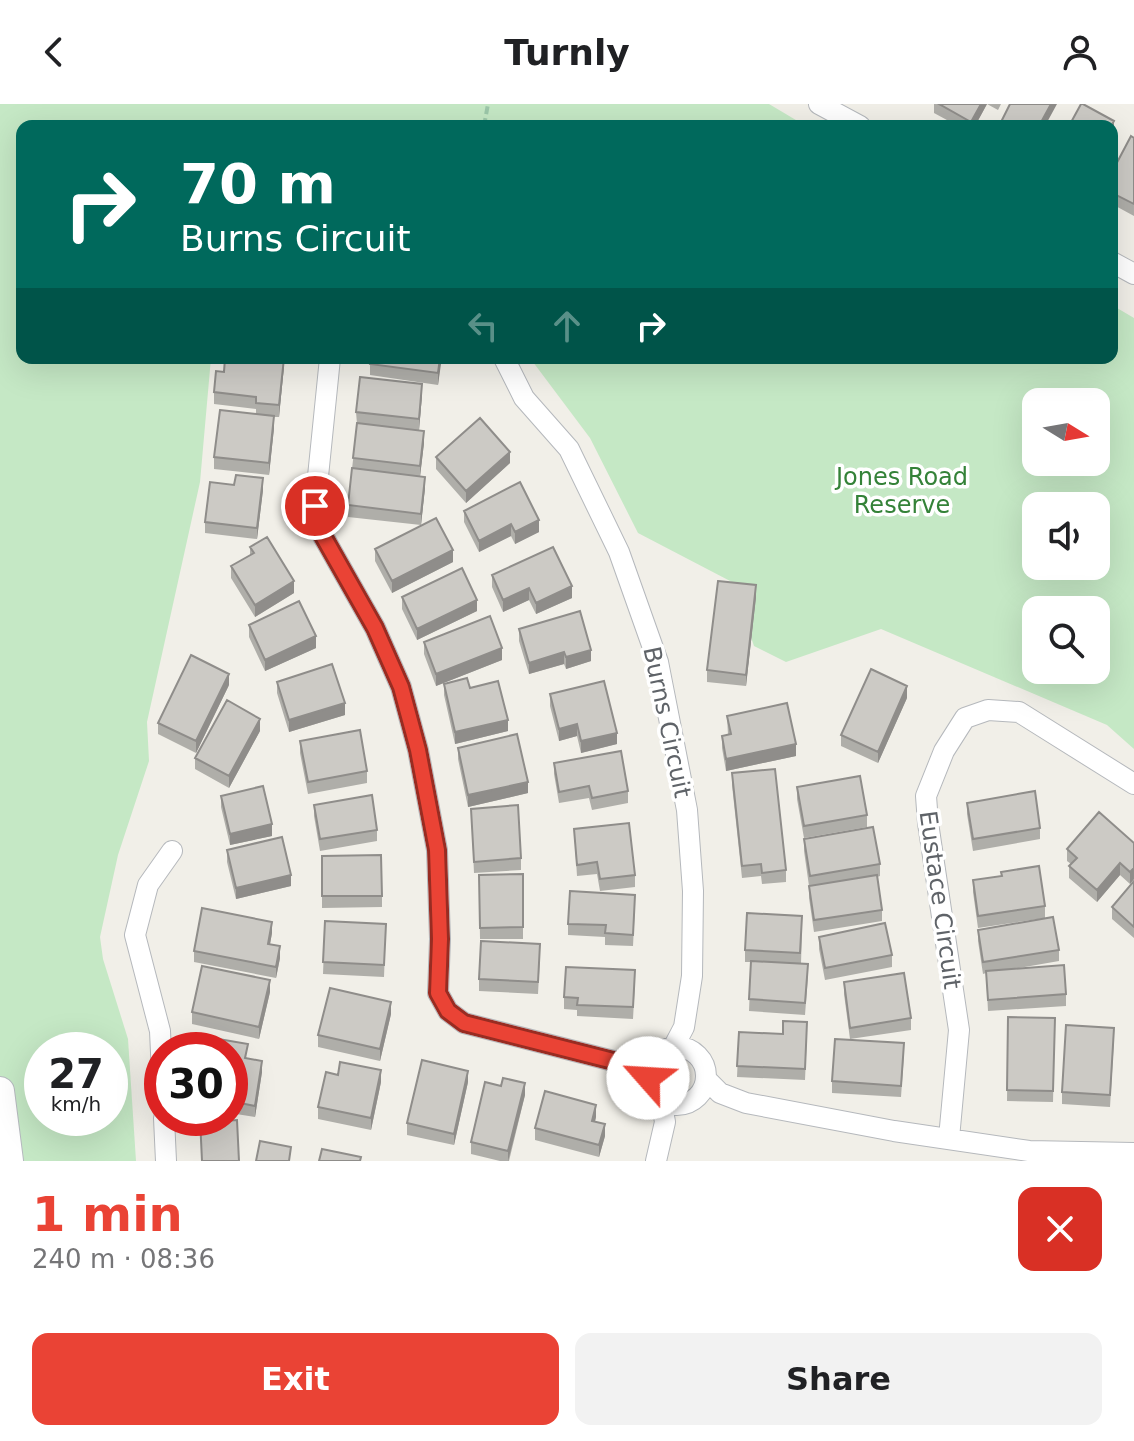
<!DOCTYPE html>
<meta charset="utf-8">
<style>
:root{--surface:#fff;--page:#f2f2f2;--text:#202124;--muted:#757577;--accent:#ea4335}
body{margin:0;font-family:"DejaVu Sans",sans-serif;background:var(--page);color:var(--text);height:100vh;display:flex;flex-direction:column;font-size:30px;white-space:nowrap}
*{box-sizing:border-box;margin:0}
p{font-size:26px;color:var(--muted)}
.icon{flex:none;width:44px;height:44px;fill:none;stroke:currentColor;stroke-width:2;stroke-linecap:round;stroke-linejoin:round}
.map{position:relative;height:1057px;overflow:hidden}
.panel{display:flex;flex-direction:column;background:var(--surface);flex:1}
.panel>*{flex:none}
.banner{position:absolute;left:16px;top:16px;width:1102px;height:244px;border-radius:16px;box-shadow:0 8px 32px #0002;background:#00695c;color:#fff;overflow:hidden}
.needle{width:52px;rotate:101deg}
.tools{position:absolute;left:1022px;top:284px;display:grid;gap:16px}
.tools a{display:grid;place-items:center;width:88px;height:88px;border-radius:16px;background:var(--surface);box-shadow:0 8px 32px #0002;font-size:40px}
.speed{position:absolute;left:24px;top:928px;display:flex;gap:16px;font-size:40px;font-weight:700;text-align:center}
.speed>*{display:grid;place-content:center;width:104px;height:104px;border-radius:50%;background:var(--surface);box-shadow:0 8px 32px #0002;line-height:1}
.speed small{font-size:20px;font-weight:400}
.speed .limit{border:12px solid #d22;background:#fff;color:#111}
.pin{position:absolute;display:grid;place-items:center;width:68px;height:68px;color:#fff;margin:-34px;border:4px solid #fff;border-radius:50%;box-shadow:0 2px 8px #0007}
.me{position:absolute;width:88px;margin:-44px;rotate:296deg;stroke-linejoin:round;filter:drop-shadow(0 0 6px #0008)}
.turn{display:flex;align-items:center;gap:28px;height:168px;padding:0 32px;font-size:36px}
.turn .icon{width:104px;height:104px;stroke-width:2.5}
.turn b{display:block;font-size:56px;line-height:68px}
.lanes{display:flex;align-items:center;height:76px;padding:0 32px;background:#0003;justify-content:center;gap:40px;direction:ltr}
.lanes .off{opacity:.35}
.round{display:grid;place-items:center;flex:none;width:84px;height:84px;border-radius:16px;background:var(--page)}
.overview{display:flex;align-items:center;justify-content:space-between;height:136px;padding:0 32px}
h1{font-size:48px;font-weight:700;line-height:60px;color:var(--accent)}
.cta{display:flex;gap:16px;margin-top:auto;padding:16px 32px}
.cta a{flex:1;height:92px;border-radius:16px;background:var(--accent);color:#fff;font-size:32px;font-weight:700;line-height:92px;text-align:center}
.cta a+a{background:var(--page);color:var(--text)}
header{display:flex;justify-content:space-between;align-items:center;height:104px;padding:0 32px;background:var(--surface);font-size:36px;font-weight:700}
.map>svg:first-child{display:block}
.green{fill:#c5e8c5;fill-rule:evenodd}
.lines{fill:none;stroke-linecap:round;stroke-linejoin:round}
.street-casing{stroke:#b5b8bc;stroke-width:22}
.secondary-casing{stroke:#b6babf;stroke-width:30}
.path{stroke:#9cc7a9;stroke-width:4;stroke-dasharray:8 4;stroke-linecap:butt}
.street{stroke:#fff;stroke-width:20}
.secondary{stroke:#fff;stroke-width:28}
.wall{fill:#afaea9}
.shaded-wall{fill:#8f8d8a}
.building{fill:#cccac5;stroke:#8f8d8a;stroke-width:2}
.route-casing{stroke:#982c22;stroke-width:20}
.route{stroke:#ea4335;stroke-width:14}
.labels{text-anchor:middle;stroke-width:7;stroke-linejoin:round;paint-order:stroke}
.park-label{font-size:24px;fill:#348238;stroke:#fff}
.street-label{font-size:24px;fill:#5f6368;stroke:#fff}
</style>
<header><svg class="icon" aria-label="back" viewBox="0 0 24 24"><path d="M15 5l-7 7 7 7"/></svg>Turnly<svg class="icon" aria-label="person" viewBox="0 0 24 24"><circle cx="12" cy="8" r="4"/><path d="M4 21q1-7 8-7t8 7"/></svg></header>
<div class="map">
<svg width="1134" height="1057" viewBox="0 0 1134 1057">
<rect width="100%" height="100%" fill="#f1efe8"/>
<!-- green -->
<path class="green" d="M0,0H769L806,22H22V254H211L200,378L147,618L149,657L118,751L100,833L103,855L128,935L136,1057H0ZM42,946H110V1014H42Z
M1112,201L1134,214V645L1107,621L881,525L786,558L754,542L732,478L638,429L590,334L530,254H1112ZM1036,298H1096V358H1036ZM1036,402H1096V462H1036ZM1036,506H1096V566H1036Z"/>
<g class="lines">
<!-- street casing -->
<g class="street-casing">
<path id="street" d="M819,0L860,22
M1112,158L1134,170
M330,254L315,402L323,432L375,524L401,583L418,646L437,746L440,835L438,889L448,907L464,919L633,962L648,974
M504,254L524,294L569,345L619,448L658,558L687,706L693,787L692,872L684,923L673,944
M648 972a29 29 0 1 1 58 0a29 29 0 1 1-58 0Z
M162,970L160,927L135,831L148,781L172,747
M706,975L720,989L746,999L894,1027L1029,1047L1134,1049
M164,1014L166,1057
M949,1034L959,926L928,719L926,692L944,647L965,614L988,606L1019,608L1134,680
M656,1057L665,1018L661,996"/>
</g>
<!-- secondary casing -->
<g class="secondary-casing">
<path id="secondary" d="M0,987L9,1057"/>
</g>
<!-- path -->
<path class="path" d="M484,22L488,0"/>
<!-- street -->
<use href="#street" class="street"/>
<!-- secondary -->
<use href="#secondary" class="secondary"/>
</g>
<!-- wall -->
<path class="wall" d="M934,0H1001L998,6L987,0L975,22H958L934,9Z
M1134,34V112L1112,100V68Z
M441,254L438,281L370,271V260Z
M284,262L279,313H274V324L269,371L214,365V353L256,310V305L214,300V288L224,268Z
M422,291L419,326L424,339L420,372L425,384L421,421L348,413V401L357,320L356,308Z
M436,353L510,359L466,399L436,365Z
M263,386L257,435L205,429V418Z
M464,407L539,428L515,440L511,432L479,448L464,418Z
M250,443L294,489L255,513L231,474V462L250,451Z
M375,445L453,458L392,489L375,457Z
M492,471L572,494L536,510L529,496L503,508L492,483Z
M402,493L477,507L417,536L402,505Z
M756,493L746,582L707,578V566Z
M249,521L316,544L265,567L249,533Z
M519,525L591,557L566,565L564,560L529,570L519,537Z
M424,538L502,556L436,582L424,550Z
M277,578L345,611L289,628L277,589Z
M444,580L470,584L508,627L455,640L444,591Z
M229,581L196,649L158,630V619Z
M550,590L617,640L581,649L577,632L559,637L550,602Z
M907,594L878,659L841,642V631Z
M727,612L796,652L726,667L722,644V632L728,631Z
M260,627L229,684L195,665V654Z
M300,637L367,667V679L308,690L300,649Z
M458,644L528,689L468,703L458,655Z
M554,659L628,687V699L592,706L589,694L559,699L554,670Z
M732,669L786,766V778L762,780L761,772L742,774L732,681Z
M797,683L867,711V723L804,734L797,695Z
M221,692L272,732L230,741L221,703Z
M967,699L1040,724V735L973,747L967,710Z
M314,701L377,726V737L320,747L314,712Z
M471,705L521,754V766L474,769Z
M574,725L635,771V783L600,787L597,770L577,772Z
M804,735L880,760V772L877,773L882,806V817L814,828L809,794V782L804,747Z
M1134,739V775L1130,780L1120,771L1097,798L1069,774V762L1071,760L1067,757V745Z
M227,746L291,782L236,795L227,758Z
M322,752L382,792V803L322,804Z
M479,771L523,823V835H480Z
M973,776L1045,802V814L978,824L973,788Z
M1134,777V834L1112,815V803Z
M635,802L633,842L605,841V833L568,831V820Z
M325,817L386,820L384,873L323,870Z
M802,824L801,860L808,872L805,911L749,907L751,858H745V846Z
M978,826L1059,846V857L1013,865L1066,890V902L988,907L986,869L983,870L978,837Z
M272,829L270,840L280,854L276,874L194,858V847Z
M819,833L892,851V863L825,876L819,845Z
M540,852L538,890L479,887V875Z
M635,878L633,915L577,912V906L564,905V893Z
M844,878L911,914V926L850,935L844,890Z
M270,888L259,935L192,920V908Z
M391,910L380,957L318,943V931Z
M1008,913L1055,914L1053,998L1007,997Z
M739,928L807,930L805,976L737,973Z
M1114,936L1110,1003L1062,1000V988Z
M230,946L247,954L262,968L255,1013L230,1009Z
M904,950L901,993L832,989V977Z
M381,978L371,1026L318,1015V1003Z
M468,978L454,1041L407,1031V1019Z
M501,982L525,991L509,1057H500L471,1050V1038Z
M596,1013L595,1018L605,1032L599,1053L535,1036V1024Z"/>
<!-- shaded-wall -->
<path class="shaded-wall" d="M981,0H987L975,22H971V18Z
M1051,0H1057L1045,22H1039Z
M1114,17V28L1112,32L1111,22Z
M284,254V262L279,313V301Z
M440,254L441,260L438,281V269Z
M422,280V291L419,326V315Z
M274,312V324L269,371V359Z
M424,327V339L420,373V362Z
M510,348V359L466,399V387Z
M425,373V384L421,421V410Z
M263,374V386L257,435V424Z
M539,416V428L515,440V428Z
M511,420V432L479,448V437Z
M453,446V458L392,489V477Z
M294,477V489L255,513V501Z
M756,481V493L746,582V571Z
M572,482V494L536,510V499Z
M529,484V496L503,508V496Z
M477,496V507L417,536V525Z
M316,532V544L265,567V556Z
M502,544V556L436,582V570Z
M591,546V557L566,565V553Z
M564,548V560L529,570V559Z
M229,570V581L196,649V637Z
M907,582V594L878,659V648Z
M345,599V611L289,628V616Z
M260,615V627L229,684V672Z
M508,616V627L455,640V628Z
M577,620V632L559,637V625Z
M617,629V640L581,649V637Z
M796,640V652L726,667V655Z
M528,678V689L468,703V691Z
M272,720V732L230,741V730Z
M1120,759V771L1097,798V786Z
M1134,764V775L1130,780V768Z
M291,771V782L236,795V784Z
M272,818V829L268,851V840Z
M280,842V854L276,874V863Z
M270,876V888L259,935V923Z
M391,898V910L380,957V945Z
M262,957V968L255,1013V1002Z
M381,966V978L371,1026V1014Z
M468,967V978L454,1041V1030Z
M525,979V991L508,1057V1047Z
M596,1001V1013L592,1028V1017Z
M605,1020V1032L599,1053V1041Z"/>
<!-- building -->
<path class="building" d="M939,0H981L971,18Z
M1010,0H1051L1039,22H999Z
M1081,0H1083L1114,17L1111,22H1069Z
M1131,32L1134,34V100L1112,89V68Z
M225,254H284L279,301L256,299V293L214,288L216,267L224,268Z
M371,254H440L438,269L370,260Z
M360,273L422,280L419,315L356,308Z
M220,306L274,312L269,359L214,353Z
M480,314L510,348L466,387L436,353Z
M357,319L424,327L420,362L353,354Z
M352,364L425,373L421,410L348,401Z
M236,371L263,374L257,424L205,418L210,378L234,381Z
M520,378L539,416L515,428L511,420L479,437L464,407Z
M436,414L453,446L392,477L375,445Z
M267,433L294,477L255,501L231,462L254,449L250,443Z
M553,443L572,482L536,499L529,484L503,496L492,471Z
M462,464L477,496L417,525L402,493Z
M718,477L756,481L746,571L707,566Z
M299,497L316,532L265,556L249,521Z
M580,507L591,546L566,553L564,548L529,559L519,525Z
M490,512L502,544L436,570L424,538Z
M191,551L229,570L196,637L158,619Z
M332,560L345,599L289,616L277,578Z
M871,565L907,582L878,648L841,631Z
M467,574L470,584L498,577L508,616L455,628L444,580Z
M604,577L617,629L581,637L577,620L559,625L550,590Z
M227,596L260,615L229,672L195,654Z
M787,599L796,640L726,655L722,632L731,630L727,612Z
M360,626L367,667L308,678L300,637Z
M517,630L528,678L468,691L458,644Z
M621,647L628,687L592,694L589,682L559,688L554,659Z
M775,665L786,766L762,769L761,760L742,762L732,669Z
M860,672L867,711L804,722L797,683Z
M263,682L272,720L230,730L221,692Z
M1035,687L1040,724L973,735L967,699Z
M372,691L377,726L320,735L314,701Z
M518,701L521,754L474,758L471,705Z
M1099,708L1134,739V764L1130,768L1120,759L1097,786L1069,762L1077,754L1067,745Z
M629,719L635,771L600,775L597,758L577,761L574,725Z
M873,723L880,760L810,772L804,735Z
M282,733L291,771L236,784L227,746Z
M381,751L382,792H322V752Z
M1039,762L1045,802L978,812L973,776L1002,772L1001,768Z
M523,770V823L480,824L479,771Z
M877,771L882,806L814,816L809,782Z
M1134,777V823L1112,803Z
M570,787L635,791L633,831L605,829L606,821L568,820Z
M202,804L272,818L268,840L280,842L276,863L194,847Z
M747,809L802,812L800,849L745,846Z
M1053,813L1059,846L983,858L978,826Z
M325,817L386,820L384,861L323,858Z
M885,819L892,851L825,864L819,833Z
M481,837L540,840L538,878L479,875Z
M751,857L808,860L805,899L749,895Z
M1064,861L1066,890L988,896L986,867Z
M202,862L270,876L259,923L192,908Z
M566,863L635,866L633,903L577,901L578,894L564,893Z
M904,869L911,914L850,924L844,878Z
M330,884L391,898L380,945L318,931Z
M1008,913L1055,914L1053,987L1007,986Z
M783,917L807,918L805,965L737,962L739,928L783,930Z
M1066,921L1114,924L1110,991L1062,988Z
M207,933L248,940L245,954L262,957L255,1002L230,997V946H205Z
M835,935L904,939L901,982L832,977Z
M422,956L468,967L454,1030L407,1019Z
M340,958L381,966L371,1014L318,1003L326,968L338,971Z
M503,974L525,979L508,1047L471,1038L485,978L501,982Z
M545,987L596,1001L592,1017L605,1020L599,1041L535,1024Z
M200,1014H224V1017L237,1016L239,1057H202Z
M260,1037L291,1043L289,1057H256Z
M322,1045L361,1053L360,1057H319Z"/>
<g class="lines">
<!-- route casing -->
<g class="route-casing">
<path id="route" d="M315,402L323,432L375,524L401,583L418,646L437,746L440,835L438,889L448,907L464,919L633,962L648,974"/>
</g>
<!-- route -->
<use href="#route" class="route"/>
</g>
<g class="labels">
<!-- park labels -->
<g class="park-label">
<text x="902" y="381">Jones Road<tspan x="902" dy="28">Reserve</tspan></text>
</g>
<!-- street labels -->
<g class="street-label">
<text transform="translate(667 618) rotate(78)" y="8">Burns Circuit</text>
<text transform="translate(940 796) rotate(82)" y="8">Eustace Circuit</text>
</g>
</g>
</svg>
<div class="tools">
<a><svg class="needle" viewBox="-14 -14 28 28"><path d="M0-13l5 13h-10z" fill="#e53935"/><path d="M0 13l5-13h-10z" fill="#757577"/></svg></a>
<a><svg class="icon" aria-label="sound" viewBox="0 0 24 24"><path d="M4 9h4l5-4v14l-5-4H4zM17 9q2 3 0 6"/></svg></a>
<a><svg class="icon" aria-label="search" viewBox="0 0 24 24"><circle cx="10" cy="10" r="6"/><path d="M15 15l6 6"/></svg></a>
</div>
<div class="speed"><div>27<small>km/h</small></div><div class="limit">30</div></div>
<div class="pin" style="left:315px;top:402px;background:#d93025"><svg class="icon" aria-label="arrive" viewBox="0 0 24 24"><path d="M6 21V4h12l-3 4 3 4H6"/></svg></div>
<svg class="me" style="left:648px;top:974px" viewBox="-20 -20 40 40"><circle r="19" fill="#fff"/><path d="M0-13L10 11 0 6-10 11z" fill="#ea4335"/></svg>
<div class="banner">
<div class="turn"><svg class="icon" aria-label="right" viewBox="0 0 24 24"><path d="M7 20v-9h11M14 6l5 5-5 5"/></svg><div><b>70 m</b>Burns Circuit</div></div>
<div class="lanes"><svg class="icon off" aria-label="left" viewBox="0 0 24 24"><path d="M17 20v-9H6M10 6l-5 5 5 5"/></svg><svg class="icon off" aria-label="ahead" viewBox="0 0 24 24"><path d="M12 20V5M6 11l6-6 6 6"/></svg><svg class="icon" aria-label="right" viewBox="0 0 24 24"><path d="M7 20v-9h11M14 6l5 5-5 5"/></svg></div>
</div>
</div>
<section class="panel">
<div class="overview"><div><h1>1 min</h1><p>240 m · 08:36</p></div><a class="round" style="background:#d93025;color:#fff"><svg class="icon" aria-label="close" viewBox="0 0 24 24"><path d="M6 6l12 12M18 6L6 18"/></svg></a></div>
<div class="cta"><a>Exit</a><a>Share</a></div>
</section>
